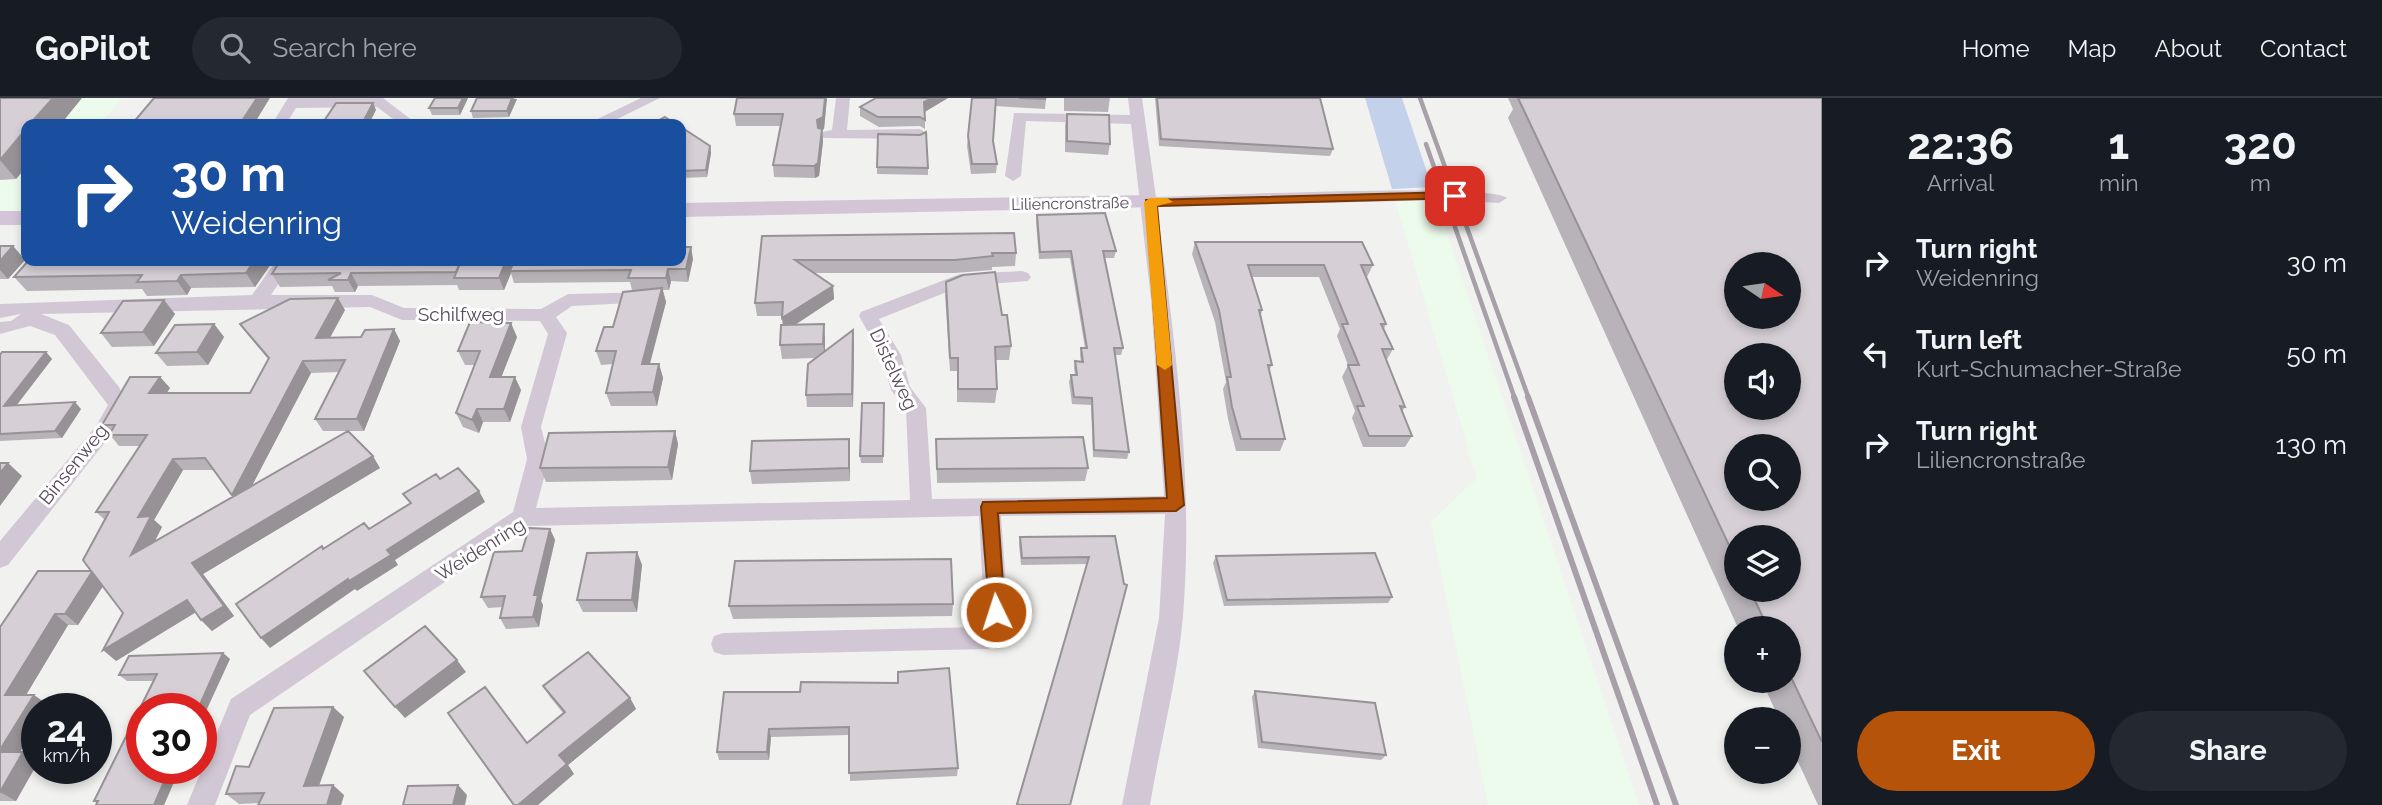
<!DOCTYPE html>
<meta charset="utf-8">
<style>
:root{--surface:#171b24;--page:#242831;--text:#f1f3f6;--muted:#9ea1a6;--line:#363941;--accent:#b45309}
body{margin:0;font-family:Raleway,sans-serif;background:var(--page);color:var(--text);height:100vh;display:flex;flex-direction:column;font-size:26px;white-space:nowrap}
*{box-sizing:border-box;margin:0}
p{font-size:23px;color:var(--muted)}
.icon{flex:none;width:38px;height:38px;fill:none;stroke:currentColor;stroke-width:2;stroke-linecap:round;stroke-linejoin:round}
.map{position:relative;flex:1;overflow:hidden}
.details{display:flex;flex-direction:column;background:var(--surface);width:560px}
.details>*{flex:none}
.banner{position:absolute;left:21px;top:21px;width:665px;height:147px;border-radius:14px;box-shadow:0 4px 10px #0003;background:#1a4fa0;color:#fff;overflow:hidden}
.needle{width:46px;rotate:103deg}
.tools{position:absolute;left:1724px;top:154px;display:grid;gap:14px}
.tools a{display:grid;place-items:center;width:77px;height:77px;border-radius:50%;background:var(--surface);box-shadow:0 4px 10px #0003;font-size:35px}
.speed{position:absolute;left:21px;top:595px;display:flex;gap:14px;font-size:35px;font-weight:700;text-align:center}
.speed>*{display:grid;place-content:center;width:91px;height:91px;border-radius:50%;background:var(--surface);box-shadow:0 4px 10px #0003;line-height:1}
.speed small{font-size:18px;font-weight:400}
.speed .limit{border:10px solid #d22;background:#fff;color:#111}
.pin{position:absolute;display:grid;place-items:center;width:60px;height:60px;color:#fff;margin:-30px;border-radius:14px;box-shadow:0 4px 10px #0006}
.me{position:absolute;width:77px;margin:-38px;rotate:356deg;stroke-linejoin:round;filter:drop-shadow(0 0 5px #0008)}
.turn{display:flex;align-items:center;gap:24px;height:147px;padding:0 35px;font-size:32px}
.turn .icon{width:91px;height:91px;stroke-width:2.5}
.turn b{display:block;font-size:49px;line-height:60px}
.eta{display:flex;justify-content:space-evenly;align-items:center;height:119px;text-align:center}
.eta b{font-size:42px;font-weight:700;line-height:49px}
.cta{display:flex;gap:14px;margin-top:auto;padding:14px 35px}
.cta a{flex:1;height:80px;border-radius:42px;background:var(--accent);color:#fff;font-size:28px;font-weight:700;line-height:80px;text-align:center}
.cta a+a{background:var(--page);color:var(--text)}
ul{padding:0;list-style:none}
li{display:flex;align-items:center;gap:21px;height:91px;padding:0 35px}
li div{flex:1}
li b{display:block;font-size:26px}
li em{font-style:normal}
header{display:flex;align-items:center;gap:42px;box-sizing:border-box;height:98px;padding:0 35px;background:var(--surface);border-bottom:2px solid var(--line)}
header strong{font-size:33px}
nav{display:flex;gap:38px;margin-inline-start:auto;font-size:24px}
.search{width:490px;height:63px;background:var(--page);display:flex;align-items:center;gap:18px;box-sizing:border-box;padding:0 24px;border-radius:38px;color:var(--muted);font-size:26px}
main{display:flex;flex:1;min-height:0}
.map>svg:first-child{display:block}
.commercial{fill:#ecfbec}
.green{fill:#c3d1eb}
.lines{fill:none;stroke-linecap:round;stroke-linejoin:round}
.street{fill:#d2c8d5;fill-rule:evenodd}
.secondary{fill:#d3c5d6;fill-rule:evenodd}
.rail-far1{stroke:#a7a0a8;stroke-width:4.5}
.rail{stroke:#a7a0a8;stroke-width:6}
.wall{fill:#b8b3b8;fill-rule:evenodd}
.shaded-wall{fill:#969296}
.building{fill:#d6d0d6;stroke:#969296;stroke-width:2;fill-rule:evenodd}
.route{fill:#b45309;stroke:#753606;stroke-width:2}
.slow{fill:#f59e0b}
.labels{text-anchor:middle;stroke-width:6;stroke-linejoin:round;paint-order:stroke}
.far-street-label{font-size:16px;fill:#574a5b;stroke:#fff}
.street-label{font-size:19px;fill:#574a5b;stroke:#fff}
</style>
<header>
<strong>GoPilot</strong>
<div class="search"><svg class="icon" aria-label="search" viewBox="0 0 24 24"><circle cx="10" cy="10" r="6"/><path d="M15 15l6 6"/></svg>Search here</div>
<nav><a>Home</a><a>Map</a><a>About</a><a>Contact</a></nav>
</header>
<main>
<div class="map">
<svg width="1822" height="707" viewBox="0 0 1822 707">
<rect width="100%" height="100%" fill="#f1f2f0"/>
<!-- commercial -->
<path class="commercial" d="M0,0H122L100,26H26V114L0,116Z
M1395,102L1436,103L1639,707H1488L1431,424L1477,380Z"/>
<!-- green -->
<path class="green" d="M1365,0H1402L1432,89L1392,91Z"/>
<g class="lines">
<!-- street -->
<path class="street" d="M288,0H383L417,26H400L377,9L296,10L286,26H272Z
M641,0H660L607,26H587Z
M836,0H850L847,32L920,31L928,36L920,41L821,40V34L832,32Z
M1128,0H1142L1156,99C1198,98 1493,84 1507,100L1499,105L1443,102L1157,109C1175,244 1194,382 1183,518C1178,579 1160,646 1150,707H1122L1159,520L1165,416L1001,418L1008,514L996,548L987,551L723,557L714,554L711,546L714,538L723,535L979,529L984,514L979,418L527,428L250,617L215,707H187L231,601L513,414L527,361L521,329L548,236L540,223L402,222L370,209L41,216L69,227L119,289L128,307L110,338L8,467L0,470V443L96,328L108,307L55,237L30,228L0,236V224L11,223L21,216L0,220V206L252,197L276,163L292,165L271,197H372L404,210L541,211L568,196L657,194L660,198L651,204L572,208L556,219L567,235L541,329L549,361L536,410L910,402L906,312L891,292L881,257L859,218L861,214L960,176L1022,173L1028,175L1031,179L1028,183L962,188L879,221L901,257L910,289L926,310L932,401L1164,398L1151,201L1131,26L1026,23L1021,78L1013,83L1005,78L1014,15L1130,17Z"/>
<!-- secondary -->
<path class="secondary" d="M1150,97L1158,99L1162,104L1158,109L681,119V105Z
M0,113H26V127H0Z"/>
<!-- rail-far1 -->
<path class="rail-far1" d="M1420,0L1529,301
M1426,46L1515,301"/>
<!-- rail -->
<path class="rail" d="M1514,299L1657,707
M1528,299L1676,707"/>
</g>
<!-- wall -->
<path class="wall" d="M0,0L26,26V69L16,81L0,82Z
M435,0H468L460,17H432L429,10Z
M737,0H827L824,31L822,32L823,43L819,78L815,80L774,79L773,67L781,28H736L734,16Z
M876,0H948L925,14V31L920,28L879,29L860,18V9Z
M972,0H1044L1046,1L1045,11L995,8L993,43L997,66L996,75L971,76L967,48Z
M1064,0H1110L1108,14L1064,13Z
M1155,0H1320L1333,51L1330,58L1159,48Z
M1508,0H1822V707H1818L1788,642V621H1779L1762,583H1788V530H1738L1508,20L1513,11ZM1736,439L1788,492H1736Z
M517,1L509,19L473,20L471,13Z
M1067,16L1110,46L1108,57L1065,54V27Z
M681,29L710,48L711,55L707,79L681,80Z
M920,37L928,70V77L877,76V69Z
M1037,117L1116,153L1114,160H1104L1123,250L1121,257H1115L1129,354L1127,361L1093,359L1091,307L1072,306L1069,284L1071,277H1075L1074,270L1075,263L1081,264L1080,257L1081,250H1085L1070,160L1039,161L1036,124Z
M762,138L1016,155L1015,168L992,169V172L955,175H815L833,188L834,201L795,227L825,240V254L854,245L853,309H807L806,297L816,260L782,261L780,247L783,227L782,218H757L755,205Z
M1195,144L1373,167L1367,179H1366L1386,226L1384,231L1393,251L1386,263L1405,309L1402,314L1412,338L1405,349H1363L1352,320L1355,313L1342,279L1348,267L1337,238L1340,231L1319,179H1252L1262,212L1261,217L1272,267L1269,272L1285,341L1280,353H1236L1228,321L1223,291L1226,284L1215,224L1192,156Z
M0,148H13L25,162L8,181H0Z
M693,161L688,184L671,183L669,192H663L666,204L650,266H659L663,280L657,308H611L606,295L613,266L601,267L596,253L613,229L644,192H632L630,184L514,185L511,175L504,192H459L457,187L358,188L355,194H335L332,188L280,189L272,176L280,163H510L512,167Z
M273,163L255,189L191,190L187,197L147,198L142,191L27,193L14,179Z
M946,184L1011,248L1009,262H995L997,291L995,305L957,304V273H950L945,197Z
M164,202L175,216L154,248L112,249L101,235Z
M345,212L330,240L361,239L394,231L400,243L364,333H348L380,370L203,476L234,518L212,533L195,514L116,563L123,515L103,488L78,527H68L26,597H34L48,607L46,611H37V626L20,654L37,662V666L16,703H0V529L91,473L105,422L96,414L139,348H119L102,327L160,279L170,290L166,295H250L269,262L248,237L240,226ZM339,274L315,321L323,333H348L252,387L311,275ZM183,372H213L233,398L155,443L162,429L154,422Z
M214,226L224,239L208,267L167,268L156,255Z
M517,239L501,279L521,292L510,324H483L479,335L463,329L456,315L475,267H465L458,253Z
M46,254L52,261L17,307L81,311L62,340L0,343V257Z
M884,305L883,365H861L860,358Z
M675,333L678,346L672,382L546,384L540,370Z
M936,341L1088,370L1085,383L937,385Z
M850,354V383L752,386L750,373Z
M550,431L555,442L541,503L543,507L539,529L506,531L500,520L503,509L488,510L481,499L522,453Z
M1115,438L1070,707H1017L1087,466L1021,467L1019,446L1020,439Z
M637,454L642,467L637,514H583L577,502Z
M1216,458L1392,499L1388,505L1224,508L1213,465Z
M953,506L952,518L733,521L729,508Z
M223,555L230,561L142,670H180L164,707L97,705L94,703L154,583H127L119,577Z
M898,585L958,670L957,678L850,683L849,637L771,639L769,662H719L717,654L800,594Z
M543,588L630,600L636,611L568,667L574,676L527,645L563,615L550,599Z
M1255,593L1386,657L1381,662L1258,650L1252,599Z
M333,609L344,619L319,688L344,697L341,707H258L259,705L239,706L226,696L249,669Z"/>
<!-- shaded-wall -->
<path class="shaded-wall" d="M53,0H82L61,26H30Z
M257,0H270L254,26H240Z
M463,0H468L460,17L458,10Z
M512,0L517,1L509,19L507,13Z
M825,0H827L824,31L822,32L823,43L819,78L815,80L814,68L817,22Z
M932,0H948L924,14V4Z
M373,5L376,12L369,26H362Z
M26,31V69L16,81L0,62Z
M710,48L711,55L707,79L706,72Z
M13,148L25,162L8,181L0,172V163Z
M691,149L693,161L688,184L686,171Z
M254,163H273L255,189L246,175Z
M506,163H510L513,170L510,173L511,175L504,192L499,180Z
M668,171L671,183L669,192L666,180Z
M351,175L358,188L355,194L348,182Z
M181,177L191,190L187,197L177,183Z
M833,188L834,201L784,234L782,220Z
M662,190L666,204L646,280L642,266Z
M338,200L345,212L323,252L316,240Z
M164,202L175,216L154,248L143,234Z
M511,225L517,239L496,293L490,279Z
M214,226L224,239L208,267L197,254Z
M824,226L825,240V260L823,246Z
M394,231L400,243L364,333L357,321Z
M853,232L854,245L853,309L852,296Z
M46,254L52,261L11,314L4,308Z
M303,263L311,275L241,409L232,397Z
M659,266L663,280L657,308L653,294Z
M160,279L170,290L159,307L149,295Z
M515,279L521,292L510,324L504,311Z
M75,304L81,311L62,340L55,333Z
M477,311L483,324L479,335L472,322Z
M675,333L678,346L672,382L668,369Z
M849,341L850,354V383L849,370Z
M373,358L380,370L203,476L234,518L212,533L201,522L192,465Z
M173,361L183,372L154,422L162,429L142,468L131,457L138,419Z
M8,365L22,378L0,408V375Z
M479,393L485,404L395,462L398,467L357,493L355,491L270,550L261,540L387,452Z
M550,431L555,442L541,503L543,507L539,529L533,519L534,497Z
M637,454L642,467L637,514L632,502Z
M92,474L105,485L78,527L65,516Z
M187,502L198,513L116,563L103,552Z
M55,516L68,527L20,607L5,597Z
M223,555L230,561L201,624V611H198Z
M457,562L466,574L405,620L395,609Z
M34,597L48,607L46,611H37V626L14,664L0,655V652Z
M630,600L636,611L568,667L574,676L538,707H518L559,657Z
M333,609L344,619L315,698L304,688Z
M769,631L771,639L769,662L767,654Z
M23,654L37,662V666L16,703L0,694Z
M170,670H180L164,707H154Z
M333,687L344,697L341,707H327Z
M458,687L467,697L465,707H453Z"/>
<!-- building -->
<path class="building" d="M0,0H53L30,26H26V31L0,62Z
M154,0H257L240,26H132Z
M435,0H463L458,10H429Z
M477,0H512L507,13H471Z
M737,0H825L823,19L817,22L818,30L822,31L818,65L814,68L773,67L783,16H734Z
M876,0H932L924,4L925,22L920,19H878L860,9Z
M972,0H996L993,43L997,66H972L968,38Z
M1019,0H1044L1046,1Z
M1157,0H1320L1333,51L1161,41Z
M1518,0H1822V644L1788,573V530H1768L1750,492H1788V439H1736V462ZM1736,166H1788V219H1736ZM1736,257H1788V310H1736ZM1736,348H1788V401H1736Z
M336,5H373L362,26H322Z
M1067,16L1109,17L1110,46L1067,43Z
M665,19L676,26H652Z
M681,29L710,48L706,72L681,73Z
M926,34L928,70L877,69L878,36L920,37Z
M1105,115L1116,153H1103L1123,250H1114L1129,354L1094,352L1092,300L1074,299L1071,277H1077L1075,263L1083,264L1081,250H1087L1071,153L1040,154L1037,117Z
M1014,135L1016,155H992L993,158L955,162H795L833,188L782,220L783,204L755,205L762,138Z
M1195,144H1362L1373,167H1361L1386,226H1381L1393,251H1382L1405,309L1400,308L1412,338H1369L1357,308H1364L1348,267H1359L1342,226H1348L1324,167H1248L1262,212H1259L1272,267H1268L1285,341H1241L1232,309L1227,279H1231L1219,212Z
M0,148H13L0,163Z
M681,149H691L686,171H668L666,180H628L631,172L510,173L514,163H681Z
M28,163H254L246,175L181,177L177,183L137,184L142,177L14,179Z
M280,163H461L456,174L351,175L348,182H328L341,175L272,176Z
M461,163H506L499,180H454Z
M995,174L1002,217H1007L1011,248L995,249L997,291H958V260H950L946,184L963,177Z
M662,190L642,266H659L653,294L606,295L616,253H596L604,229H613L623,194Z
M338,200L316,240L361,239L365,232L394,231L357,321H315L345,262L303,263L232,397L205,360L173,361L138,419L151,418L131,457L348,333L373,358L192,465L224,508L201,522L187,502L103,552L123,515L92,474L65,516H55L5,597H34L0,652V529L38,473H91L83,462L109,414H96L147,337H109L115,327H102L130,279H160L149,295H250L269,260L240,226L290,201Z
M164,202L143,234L101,235L123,203Z
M470,224L511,225L490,279H515L504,311H477L472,322L456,315L480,253H458Z
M214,226L197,254L156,255L175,227Z
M824,226L823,246L780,247L781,227Z
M853,232L852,296L806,297L808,266Z
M2,254H46L4,308L75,304L55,333L0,336V257Z
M862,305H884L883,358H860Z
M675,333L668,369L540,370L549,335Z
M1083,339L1088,370L937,371L936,341Z
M849,341V370L750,373L752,343Z
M0,365H8L0,375Z
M458,370L479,393L387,452L391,457L349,483L348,481L261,540L236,506L322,448L323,451L364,425L369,431L411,405L403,396L436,376L440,381Z
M529,430L550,431L534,497H538L533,519L500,520L505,498L481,499L494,454L522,453Z
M1115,438L1124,486L1127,487L1070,707H1020L1017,706L1089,459L1022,460L1020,439Z
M637,454L632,502H577L587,455Z
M1375,455L1392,499L1227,502L1216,458Z
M951,461L953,506L729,508L735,463Z
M425,528L457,562L395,609L364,573Z
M588,554L630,600L559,657L567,666L518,707H514L448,615L485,589L527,645L565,614L543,588Z
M223,555L198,611H142V670H170L154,707H96L98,703H94L157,576L119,577L129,558Z
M949,570L958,670L849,675V629L769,631L767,654H717L724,594H800L801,584L898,585V574Z
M1255,593L1375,605L1386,657L1262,644Z
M333,609L304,688L333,687L327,707H258L264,695L226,696L236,668L249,669L274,610Z
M0,654H23L0,694Z
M458,687L453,707H403L408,688Z"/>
<!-- route -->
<path class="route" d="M1455,94L1460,95V100L1157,108L1184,407L1176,413L998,415L1005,514L1002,520H990L981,409L983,404L1167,400L1146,102Z"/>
<!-- slow -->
<path class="slow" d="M1150,100H1167L1173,104L1157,108L1172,267L1165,272L1157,267L1144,104Z"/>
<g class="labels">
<!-- far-street labels -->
<g class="far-street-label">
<text transform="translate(1070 105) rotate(-1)" y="6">Liliencronstraße</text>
</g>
<!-- street labels -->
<g class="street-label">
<text x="461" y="223">Schilfweg</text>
<text transform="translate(894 271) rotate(65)" y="7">Distelweg</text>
<text transform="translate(73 366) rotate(-51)" y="7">Binsenweg</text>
<text transform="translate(480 451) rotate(-32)" y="7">Weidenring</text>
</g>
</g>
</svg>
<div class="tools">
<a><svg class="needle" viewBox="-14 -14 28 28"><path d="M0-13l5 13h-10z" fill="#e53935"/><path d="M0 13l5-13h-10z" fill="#9ea1a6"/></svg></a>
<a><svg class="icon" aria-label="sound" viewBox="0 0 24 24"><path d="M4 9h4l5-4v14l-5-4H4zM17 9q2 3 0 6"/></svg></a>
<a><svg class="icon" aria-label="search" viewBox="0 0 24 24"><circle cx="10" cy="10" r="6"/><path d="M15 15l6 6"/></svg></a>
<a><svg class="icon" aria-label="layers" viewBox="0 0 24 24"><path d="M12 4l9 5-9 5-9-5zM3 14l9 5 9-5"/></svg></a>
<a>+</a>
<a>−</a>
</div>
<div class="speed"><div>24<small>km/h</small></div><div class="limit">30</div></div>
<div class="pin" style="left:1455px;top:98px;background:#d93025"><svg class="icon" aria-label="arrive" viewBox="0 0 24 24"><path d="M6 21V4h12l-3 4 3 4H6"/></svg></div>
<svg class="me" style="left:996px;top:514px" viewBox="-20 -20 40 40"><circle r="17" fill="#b45309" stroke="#fff" stroke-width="3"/><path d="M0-11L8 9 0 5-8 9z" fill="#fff"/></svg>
<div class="banner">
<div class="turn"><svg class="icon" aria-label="right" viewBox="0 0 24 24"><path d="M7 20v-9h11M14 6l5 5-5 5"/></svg><div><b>30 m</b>Weidenring</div></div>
</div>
</div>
<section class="details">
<div class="eta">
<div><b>22:36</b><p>Arrival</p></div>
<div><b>1</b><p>min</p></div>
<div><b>320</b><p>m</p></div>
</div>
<ul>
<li><svg class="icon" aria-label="right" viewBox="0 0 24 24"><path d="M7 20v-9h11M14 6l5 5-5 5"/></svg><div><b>Turn right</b><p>Weidenring</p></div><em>30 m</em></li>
<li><svg class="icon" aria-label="left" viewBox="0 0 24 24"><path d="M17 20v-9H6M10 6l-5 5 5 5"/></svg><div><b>Turn left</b><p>Kurt-Schumacher-Straße</p></div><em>50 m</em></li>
<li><svg class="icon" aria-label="right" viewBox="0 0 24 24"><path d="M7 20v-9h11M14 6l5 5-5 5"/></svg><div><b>Turn right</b><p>Liliencronstraße</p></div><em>130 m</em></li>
</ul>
<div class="cta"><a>Exit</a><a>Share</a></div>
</section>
</main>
